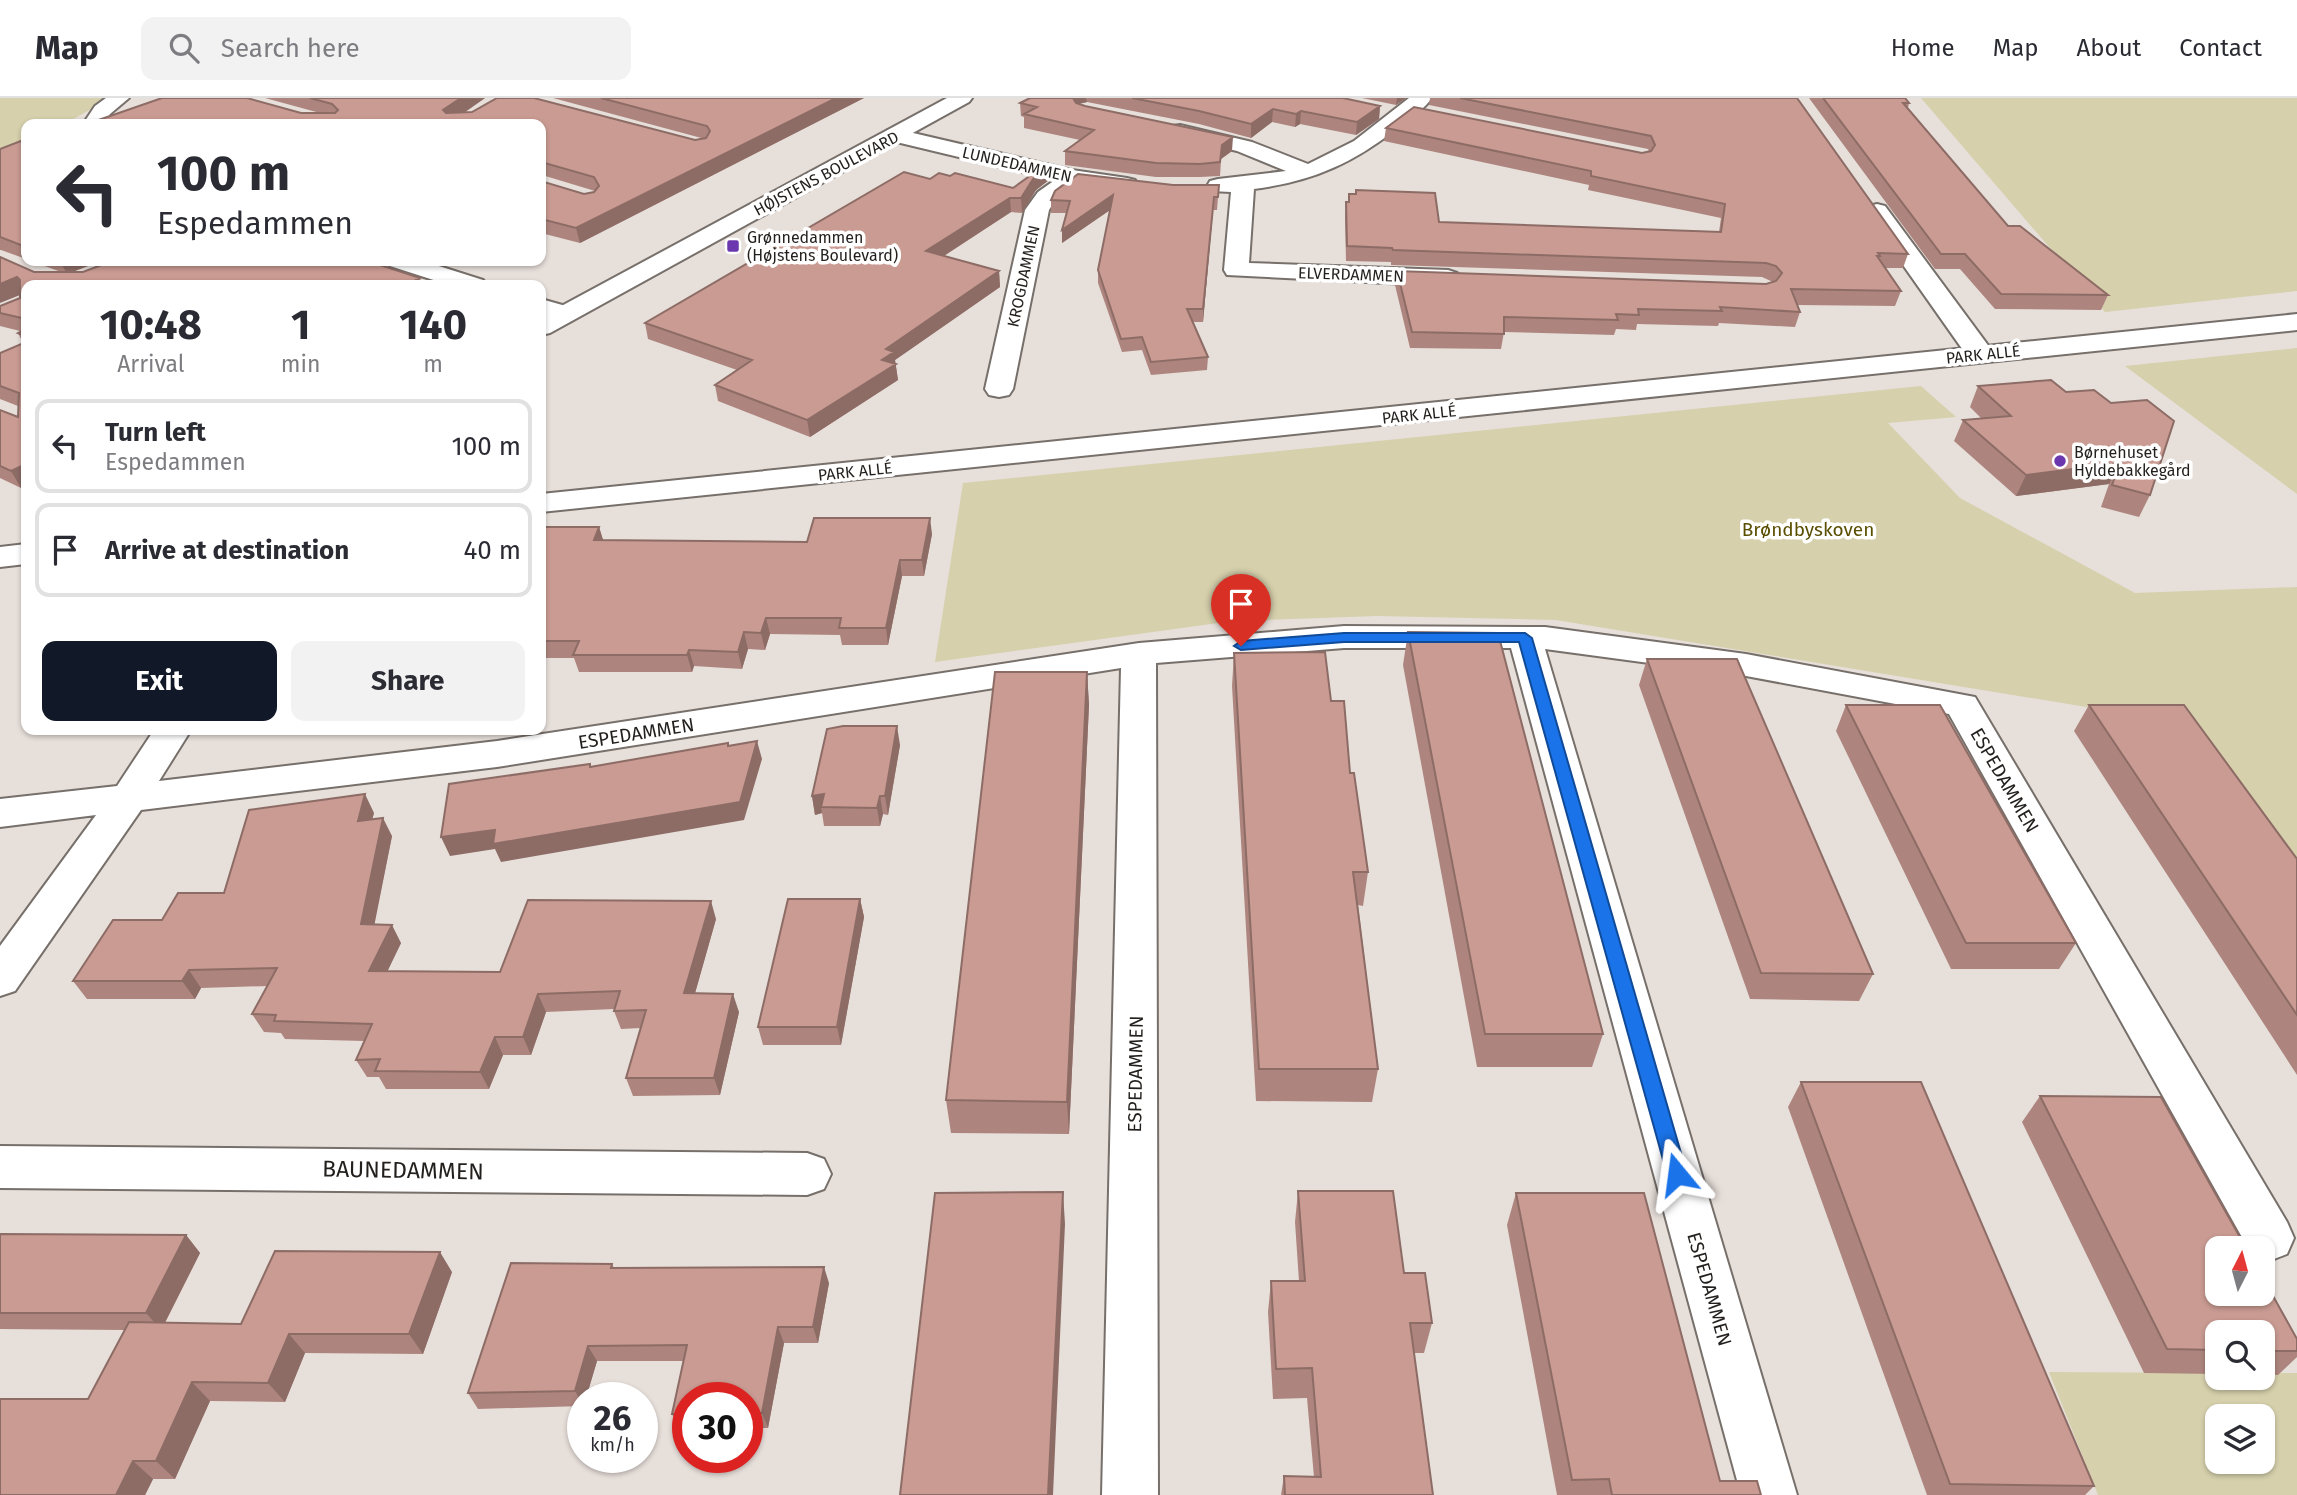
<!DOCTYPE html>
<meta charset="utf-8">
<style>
:root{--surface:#fff;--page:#f2f2f3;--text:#2b2b33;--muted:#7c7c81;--line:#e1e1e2;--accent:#111827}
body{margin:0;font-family:"Fira Sans",sans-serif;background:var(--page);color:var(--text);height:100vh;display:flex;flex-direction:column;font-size:26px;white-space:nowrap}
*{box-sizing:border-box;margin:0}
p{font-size:23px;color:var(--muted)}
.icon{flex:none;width:38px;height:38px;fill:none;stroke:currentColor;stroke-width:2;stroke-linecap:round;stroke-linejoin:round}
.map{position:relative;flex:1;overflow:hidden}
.drawer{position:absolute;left:21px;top:182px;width:525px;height:455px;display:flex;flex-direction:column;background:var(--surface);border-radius:14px;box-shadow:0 2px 5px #0004}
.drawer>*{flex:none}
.banner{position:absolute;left:21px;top:21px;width:525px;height:147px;border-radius:14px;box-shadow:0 2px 5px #0004;background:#fff;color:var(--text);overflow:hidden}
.needle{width:46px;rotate:6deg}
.tools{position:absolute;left:2205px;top:1138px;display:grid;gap:14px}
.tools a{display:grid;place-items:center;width:70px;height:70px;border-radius:14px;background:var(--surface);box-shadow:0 2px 5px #0004;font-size:35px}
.speed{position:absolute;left:567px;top:1284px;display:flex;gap:14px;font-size:35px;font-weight:700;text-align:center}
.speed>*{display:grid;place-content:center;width:91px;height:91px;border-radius:50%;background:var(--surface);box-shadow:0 2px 5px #0004;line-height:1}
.speed small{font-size:18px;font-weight:400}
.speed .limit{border:10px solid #d22;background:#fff;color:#111}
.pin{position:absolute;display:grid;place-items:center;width:60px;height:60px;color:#fff;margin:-72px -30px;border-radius:50% 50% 50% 0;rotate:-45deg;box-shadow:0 0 7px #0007}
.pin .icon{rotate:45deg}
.me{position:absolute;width:77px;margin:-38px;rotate:344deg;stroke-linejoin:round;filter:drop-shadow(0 0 5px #0008)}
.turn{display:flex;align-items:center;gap:24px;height:147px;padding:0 21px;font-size:32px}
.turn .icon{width:91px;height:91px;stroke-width:2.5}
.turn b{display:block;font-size:49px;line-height:60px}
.eta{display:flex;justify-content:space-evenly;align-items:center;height:119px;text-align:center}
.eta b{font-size:42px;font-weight:700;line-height:49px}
.button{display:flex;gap:14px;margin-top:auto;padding:14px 21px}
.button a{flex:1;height:80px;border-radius:14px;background:var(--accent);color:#fff;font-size:28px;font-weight:700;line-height:80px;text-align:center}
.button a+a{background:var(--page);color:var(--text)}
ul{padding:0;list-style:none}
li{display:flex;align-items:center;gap:21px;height:94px;margin:0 14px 10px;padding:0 7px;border:4px solid var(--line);border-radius:14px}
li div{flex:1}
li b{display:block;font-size:26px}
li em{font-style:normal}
header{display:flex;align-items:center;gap:42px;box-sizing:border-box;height:98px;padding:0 35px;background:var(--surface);border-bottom:2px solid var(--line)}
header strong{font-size:33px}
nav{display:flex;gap:38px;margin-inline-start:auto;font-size:24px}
.search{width:490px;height:63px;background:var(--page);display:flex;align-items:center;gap:18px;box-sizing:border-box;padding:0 24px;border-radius:14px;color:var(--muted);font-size:26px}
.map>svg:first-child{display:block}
.green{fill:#d6d0ac;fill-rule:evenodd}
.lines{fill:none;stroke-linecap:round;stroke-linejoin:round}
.minor-casing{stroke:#766f6a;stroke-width:4}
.tertiary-casing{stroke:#766f6a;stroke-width:4}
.minor{fill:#fff;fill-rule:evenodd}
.tertiary{fill:#fff;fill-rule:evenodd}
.wall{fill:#ad857e}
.shaded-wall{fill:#8d6c66}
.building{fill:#c99b92;stroke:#8d6c66;stroke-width:2}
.route{fill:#1a73e8;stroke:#114b97;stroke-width:2}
.poi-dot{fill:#6a37ae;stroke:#fff;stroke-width:2.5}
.labels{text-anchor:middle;stroke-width:7;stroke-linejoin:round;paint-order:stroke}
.far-street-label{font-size:16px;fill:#221f1d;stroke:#fff}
.far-poi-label{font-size:16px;fill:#221f1d;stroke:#fff;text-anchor:start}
.park-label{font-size:19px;fill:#5a4e00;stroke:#fff}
.street-label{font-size:19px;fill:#221f1d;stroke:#fff}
.near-street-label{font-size:23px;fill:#221f1d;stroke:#fff}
</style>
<header>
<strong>Map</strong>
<div class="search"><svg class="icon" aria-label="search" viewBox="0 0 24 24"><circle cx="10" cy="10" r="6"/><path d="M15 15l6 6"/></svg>Search here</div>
<nav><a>Home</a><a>Map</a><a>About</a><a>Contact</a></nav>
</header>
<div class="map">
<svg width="2297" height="1397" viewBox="0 0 2297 1397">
<rect width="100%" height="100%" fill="#e7dfda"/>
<!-- green -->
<path class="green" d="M0,0H110L65,26H26V46L0,55Z
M1921,0H2297V193L2105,214Z
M2297,250V396L2125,268Z
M1921,288L1956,319L1888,325L1960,400L2135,495L2297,489V783L2184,625L1556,522L1377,518L1233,523L935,564L963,385Z
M2049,1274L2217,1275V1279H2263V1275H2297V1397H2098ZM2217,1318H2263V1363H2217Z"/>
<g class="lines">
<!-- minor casing -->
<g class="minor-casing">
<path id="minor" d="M106,0H129L110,16L103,26H83L95,8Z
M1409,0H1432C1425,10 1414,17 1404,25C1356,64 1315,83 1254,91L1249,165L1448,172L1457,175L1461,180L1457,185L1448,188L1227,177L1224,172L1231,94L1210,93L1207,88L1210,83L1218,81L1286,73L1237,53L1172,38L1169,33L1172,28L1180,27L1252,44L1308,66L1354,43Z
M896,31L1072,72L1127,80L1135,82L1138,87L1135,92L1127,94L1077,86L1054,104L1049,112L1013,291L1009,297L999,299L989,297L985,291L1025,112L1038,94L1055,82L888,42L885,37L888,32Z
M1877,106L1885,108L1990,250L1994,256L1990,262L1980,264L1970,262L1865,113L1869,108Z
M387,163H423L483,182L487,187H449L390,168Z
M541,201L573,210L577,216L573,222L564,224L541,217Z
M1344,528L1545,529L1746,556L1975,599L2287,1124L2294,1140L2287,1156L2269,1163L2263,1160V1150H2248L1949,616L1746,578L1545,551L1797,1397H1741L1511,550H1344L1156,565L1158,1397H1102L1121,570L497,669L141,712L15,893L0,898V848L96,717L0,729V701L117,688L154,632H191L159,683L497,643L1139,545Z
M0,1048L807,1055L824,1061L831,1076L824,1091L807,1097L0,1090Z"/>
</g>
<!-- tertiary casing -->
<g class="tertiary-casing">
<path id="tertiary" d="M947,0H972L969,4L550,235L541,237V219Z
M2297,216V232L541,414V396Z
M26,446V466L0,469V449Z"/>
</g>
<!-- minor -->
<use href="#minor" class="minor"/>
<!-- tertiary -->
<use href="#tertiary" class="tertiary"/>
</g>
<!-- wall -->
<path class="wall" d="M265,0H485L464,15L695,42L705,41L553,0H864L580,145L541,135V83L584,96L594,94L595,93L542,77L541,78V26L301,15H320Z
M1030,0H1343L1380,8L1379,21L1356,37L1300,26L1295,29L1272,24L1251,40L1199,26L1087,4L1079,6L1232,53L1221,61L1220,78L1200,79H1156L1065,67V53L1080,42L1024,30V19L1021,18L1020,5Z
M1362,0H1406L1396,7Z
M1430,0H1797L1908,156L1903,170H1885L1901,193L1895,208L1797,207L1800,214L1795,229L1719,225L1718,228L1637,226L1636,232L1616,231L1614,237L1504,234L1501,251L1410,250L1395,187L1397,173L1766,186L1773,184L1762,179L1391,167V164L1346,163L1345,119L1346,104H1348L1349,96L1439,124L1719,134L1721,120L1588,92L1589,87L1384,43L1386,30L1642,55L1649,53L1648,51L1429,7Z
M1809,0H1905L1909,5L1908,10L2008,128L2108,197L2101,212L1995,211L1960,171H1935Z
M26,41V161L1,152H0V51Z
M950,78L1013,90L1049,82L1036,92L1022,115L1011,114L944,158L999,173L1000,189L895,262L898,282L810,339L718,303L715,287L737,272L648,241L645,225L930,81Z
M1173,87H1219L1217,112H1213L1203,224H1193L1208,259L1207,272L1151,277L1142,252L1122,254L1098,185V172L1110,112L1062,145V132L1066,115H1051V102Z
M0,159L34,174H61L31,163H101L72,174L420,180L421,184L26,187V387L21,390L0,380V312L18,319V308L0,301V255L23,245L18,235L20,233L0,228V215L20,200V197Z
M2051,282L2150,397L2139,419L2101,409L2109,386L2016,398L1954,343L1963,322L1981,320L1970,309L1978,288Z
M541,429H599L603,442L807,444L932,436L924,478H902L888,547H842L840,537L770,536L765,552L748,551L742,571L694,568L692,574H579L574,560H541Z
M1408,534L1603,936L1592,969H1477L1403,567Z
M1234,555L1331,603L1350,675L1368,774L1363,808L1358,807L1378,971L1372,1004L1256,1003L1232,588Z
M1647,561L1873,876L1859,903L1750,901L1639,587Z
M1087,574L1089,607L1069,1036L951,1035L946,1002Z
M1846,607L2076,845L2059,871H1951L1836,633Z
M2089,607L2297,761V977L2074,633Z
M900,647L888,717L883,716L880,728H824L822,715L815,717L812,698Z
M374,715L372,721L392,738L374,826L401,845L387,873L500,874L716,821L695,895L739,914L720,997L633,998L626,980L640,930L621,931L614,913V911L546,914L531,957H503L489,991H386L379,979H367L356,962L365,943L285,941L281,935L264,934L252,916L267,888L201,890L195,901H87L73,883L162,822L224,795Z
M860,801L864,819L841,947H763L758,929Z
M1801,984L2094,1388L2085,1397H1927L1788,1009Z
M2040,998L2297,1241V1259L2278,1277L2263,1276V1234H2217V1276L2144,1275L2022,1024Z
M1298,1093L1404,1175L1432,1225L1424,1255H1414L1433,1397H1281L1284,1378L1314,1379L1307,1300L1273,1301L1268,1214L1271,1183H1299L1295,1124Z
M1516,1095L1720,1383L1761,1397H1557L1507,1127Z
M0,1136L186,1137L200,1155L165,1225L241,1226L452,1174L423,1256L305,1255L285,1304L210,1303L175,1381H153L145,1397L88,1301L125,1232L0,1231Z
M612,1166L614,1170L829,1185L818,1245H784L768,1330H747V1300H688V1331H679L672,1316L683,1263H597L586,1300H583V1308L478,1311L468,1295Z"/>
<!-- shaded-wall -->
<path class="shaded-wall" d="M461,0H485L447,26L443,12Z
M836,0H864L580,145L576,130Z
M1073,0H1086L1087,4L1078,6L1073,13Z
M1397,0H1406L1396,7Z
M1380,8L1379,21L1356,37L1357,24Z
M1273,11L1272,24L1251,40V26Z
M1301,13L1300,26L1295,29L1296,16Z
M1233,39L1232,53L1221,61L1220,78L1222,47Z
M1048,68L1049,82L1036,92L1022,115L1021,100L1035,78Z
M1113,97V110L1062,145V132Z
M1214,99L1213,112L1203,224V211Z
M1010,100L1011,114L928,168L926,153Z
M60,163H101L67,176Z
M999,173L1000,189L895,262L898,282L810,339L807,322L882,262L886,251Z
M17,179L25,195L0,205V186Z
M2120,365L2109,386L2016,398L2026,377Z
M26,366V387L21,390L11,373Z
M930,420L932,436L924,478L922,462Z
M599,429L604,445L594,442Z
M900,462L902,478L888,547L886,530Z
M766,520L770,536L765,552L761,535Z
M744,534L748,551L742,571L738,554Z
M689,552L694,568L692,574L687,557Z
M1087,574L1089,607L1069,1036L1067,1004Z
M897,628L900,647L888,717L885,698Z
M757,643L762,661L744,722L501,764L495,751L450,758L441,739Z
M365,696L374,715L367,741L358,723Z
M824,696L821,709L822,715L815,717L812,698Z
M880,698L883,716L880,728L877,710Z
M383,720L392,738L371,844L361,826Z
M860,801L864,819L841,947L837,929Z
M711,803L716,821L690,913L684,895Z
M392,827L401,845L379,891L369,873Z
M189,872L201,890L195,901L182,883Z
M538,896L546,914L531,957L523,939Z
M733,896L739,914L720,997L714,980Z
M495,939L503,957L489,991L480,974Z
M1063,1094L1065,1126L1053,1397H1048Z
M186,1137L200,1155L161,1232L146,1215Z
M440,1154L452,1174L423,1256L409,1236Z
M824,1169L829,1185L818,1245L813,1229Z
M778,1229L784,1245L768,1330L762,1315Z
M289,1236L305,1255L285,1304L268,1285Z
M588,1248L597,1263L586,1300H583V1307L575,1293Z
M192,1284L210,1303L175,1381L156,1363Z
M133,1363L153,1381L145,1397H116Z"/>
<!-- building -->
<path class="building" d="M162,0H247L301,15H335L338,12L332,6L310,0H461L443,12L446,15L472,14L497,0H534L695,42L706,40L710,33L707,28L601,0H836L576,130L541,121V83L584,96L594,94L599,88L594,79L541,64V26H87Z
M1030,0H1073L1076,5L1085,8L1233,39L1222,47L1220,64L1200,66L1156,65L1065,53L1094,32L1024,16L1037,9L1020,5Z
M1132,0H1343L1380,8L1357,24L1301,13L1296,16L1273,11L1251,26L1199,13Z
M1460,0H1797L1908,156L1878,155L1880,158H1877L1901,193L1791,191L1800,214L1720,209L1722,213L1638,211L1639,217L1616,216L1618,222L1504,219V236L1412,234L1397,173L1766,186L1776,183L1782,175L1776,168L1766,165L1393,152L1392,150L1347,148L1346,104H1349V96H1356V92L1435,95L1439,124L1721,134L1725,106L1591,78V73L1386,30L1414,9L1642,55L1651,53L1655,47L1651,38Z
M1823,0H1905L1909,5H1903L2008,128H2020L2108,197L2001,196L1965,156H1941Z
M26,41V149L0,139V51Z
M1045,67L1048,68L1035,78L1021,100H1010L926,153L999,173L886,251L894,254L882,262L896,266L807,322L715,287L752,262L645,225L904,74L930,81L939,75L950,78L955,75L1013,90Z
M1078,76L1173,87H1219L1218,99H1214L1203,211H1187L1208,259L1151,264L1142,239L1121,241L1098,172L1113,97L1062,132L1070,103L1051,102L1055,93Z
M0,159L34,174H83L112,163H368L420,180L416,182L431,187H26V221L0,215V208L20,200V182L17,179L0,186Z
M26,231V238L18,235Z
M26,244V366L11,373L0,368V312L18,319L19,295L0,288V255Z
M2051,282L2066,294L2094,292L2111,305L2147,302L2174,323L2150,397L2112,387L2120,365L2026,377L1963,322L2011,318L1978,288Z
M814,420H930L922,462H900L886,530H839L841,520H766L761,535L744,534L738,554L689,552L687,557H573L579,543H541V429H599L594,442L807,444Z
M1408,534L1498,535L1603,936H1485Z
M1325,554L1331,603H1344L1350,675H1354L1368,774H1353L1378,971H1259L1234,555Z
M1647,561H1737L1873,876L1761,875Z
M995,574H1087L1067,1004L946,1002Z
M1846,607H1940L2076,845H1966Z
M2089,607H2184L2297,761V917Z
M843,628H897L885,698H880L877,710L821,709L824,696L812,698L827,631Z
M757,643L740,704L493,746L495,732L441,739L449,686L590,666V669L728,645V648Z
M365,696L358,723L383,720L361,826L392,827L369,873L500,874L528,802L711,803L684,895L733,896L714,980H626L646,912L614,913L620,893L538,896L523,939H495L480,974L375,973L380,961L356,962L372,926L274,923L276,917L252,916L277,870L189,872L182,883H73L113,822H162L178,795H224L249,712Z
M788,801H860L837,929H758Z
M1801,984H1921L2094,1388L1950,1386Z
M2040,998L2161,999L2246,1150H2217V1195H2263V1180L2297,1241V1253H2263V1234H2217V1252L2167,1251Z
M1298,1093H1393L1404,1175H1425L1432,1225H1410L1433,1397H1285L1284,1378L1321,1379L1312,1270L1276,1271L1271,1183H1305Z
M1063,1094L1048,1397H900L935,1095Z
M1516,1095H1644L1720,1383H1757L1761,1397H1612L1609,1381L1572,1382Z
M0,1136L186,1137L146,1215H0Z
M275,1153L440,1154L409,1236H289L268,1285L192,1284L156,1363H133L116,1397H0V1301H88L129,1224L241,1226Z
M511,1165L612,1166L611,1170L824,1169L813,1229H778L762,1315H747V1300H688V1316H672L687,1247L588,1248L575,1293L468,1295Z"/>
<!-- route -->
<path class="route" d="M1344,535H1525L1532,540L1687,1076L1684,1082L1677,1084L1670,1082L1667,1076L1519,544H1344L1241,552L1234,548L1241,543Z"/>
<!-- markers -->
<g class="poi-dot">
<rect x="726" y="141" width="14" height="14" rx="3.5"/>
<circle cx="2060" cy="363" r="7"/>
</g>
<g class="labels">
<!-- far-street labels -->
<g class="far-street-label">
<text transform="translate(1017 66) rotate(13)" y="6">LUNDEDAMMEN</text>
<text transform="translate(826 75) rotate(-28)" y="6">HØJSTENS BOULEVARD</text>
<text transform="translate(1351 176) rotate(2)" y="6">ELVERDAMMEN</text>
<text transform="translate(1023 178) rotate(-78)" y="6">KROGDAMMEN</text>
<text transform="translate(1983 256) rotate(-6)" y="6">PARK ALLÉ</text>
<text transform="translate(1419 316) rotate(-6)" y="6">PARK ALLÉ</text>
<text transform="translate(855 373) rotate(-6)" y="6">PARK ALLÉ</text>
</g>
<!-- far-poi labels -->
<g class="far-poi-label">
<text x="747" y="145">Grønnedammen<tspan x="747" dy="18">(Højstens Boulevard)</tspan></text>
<text x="2074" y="360">Børnehuset<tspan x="2074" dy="18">Hyldebakkegård</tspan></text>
</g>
<!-- park labels -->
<g class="park-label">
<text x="1808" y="438">Brøndbyskoven</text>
</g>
<!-- street labels -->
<g class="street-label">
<text transform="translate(636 635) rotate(-9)" y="7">ESPEDAMMEN</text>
<text transform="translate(2005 682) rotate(60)" y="7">ESPEDAMMEN</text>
<text transform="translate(1135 976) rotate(-89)" y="7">ESPEDAMMEN</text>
<text transform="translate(1710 1191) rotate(74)" y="7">ESPEDAMMEN</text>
</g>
<!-- near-street labels -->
<g class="near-street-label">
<text transform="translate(403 1072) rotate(1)" y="8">BAUNEDAMMEN</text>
</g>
</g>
</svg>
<div class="tools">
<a><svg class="needle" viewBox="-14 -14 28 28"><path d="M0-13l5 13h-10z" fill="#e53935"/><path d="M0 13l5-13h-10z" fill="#7c7c81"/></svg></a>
<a><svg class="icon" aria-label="search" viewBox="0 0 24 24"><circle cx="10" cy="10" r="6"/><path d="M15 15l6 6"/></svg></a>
<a><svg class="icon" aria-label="layers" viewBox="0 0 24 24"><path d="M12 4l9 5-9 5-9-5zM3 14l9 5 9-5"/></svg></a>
</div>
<div class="speed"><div>26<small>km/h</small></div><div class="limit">30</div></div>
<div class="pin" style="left:1241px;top:548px;background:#d93025"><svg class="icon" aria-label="arrive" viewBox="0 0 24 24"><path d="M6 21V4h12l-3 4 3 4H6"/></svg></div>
<svg class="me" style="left:1677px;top:1076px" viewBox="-20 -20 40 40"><path d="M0-17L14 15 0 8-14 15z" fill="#1a73e8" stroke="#fff" stroke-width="4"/></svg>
<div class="banner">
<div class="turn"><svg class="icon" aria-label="left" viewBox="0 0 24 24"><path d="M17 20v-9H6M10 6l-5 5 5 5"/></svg><div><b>100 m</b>Espedammen</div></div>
</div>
<section class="drawer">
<div class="eta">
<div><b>10:48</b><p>Arrival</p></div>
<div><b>1</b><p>min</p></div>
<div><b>140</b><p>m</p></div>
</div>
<ul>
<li><svg class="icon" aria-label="left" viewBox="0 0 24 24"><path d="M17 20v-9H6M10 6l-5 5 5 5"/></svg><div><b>Turn left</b><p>Espedammen</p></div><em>100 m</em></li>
<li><svg class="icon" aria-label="arrive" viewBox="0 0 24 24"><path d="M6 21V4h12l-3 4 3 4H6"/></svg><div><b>Arrive at destination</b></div><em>40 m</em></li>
</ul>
<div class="button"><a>Exit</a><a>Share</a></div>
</section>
</div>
